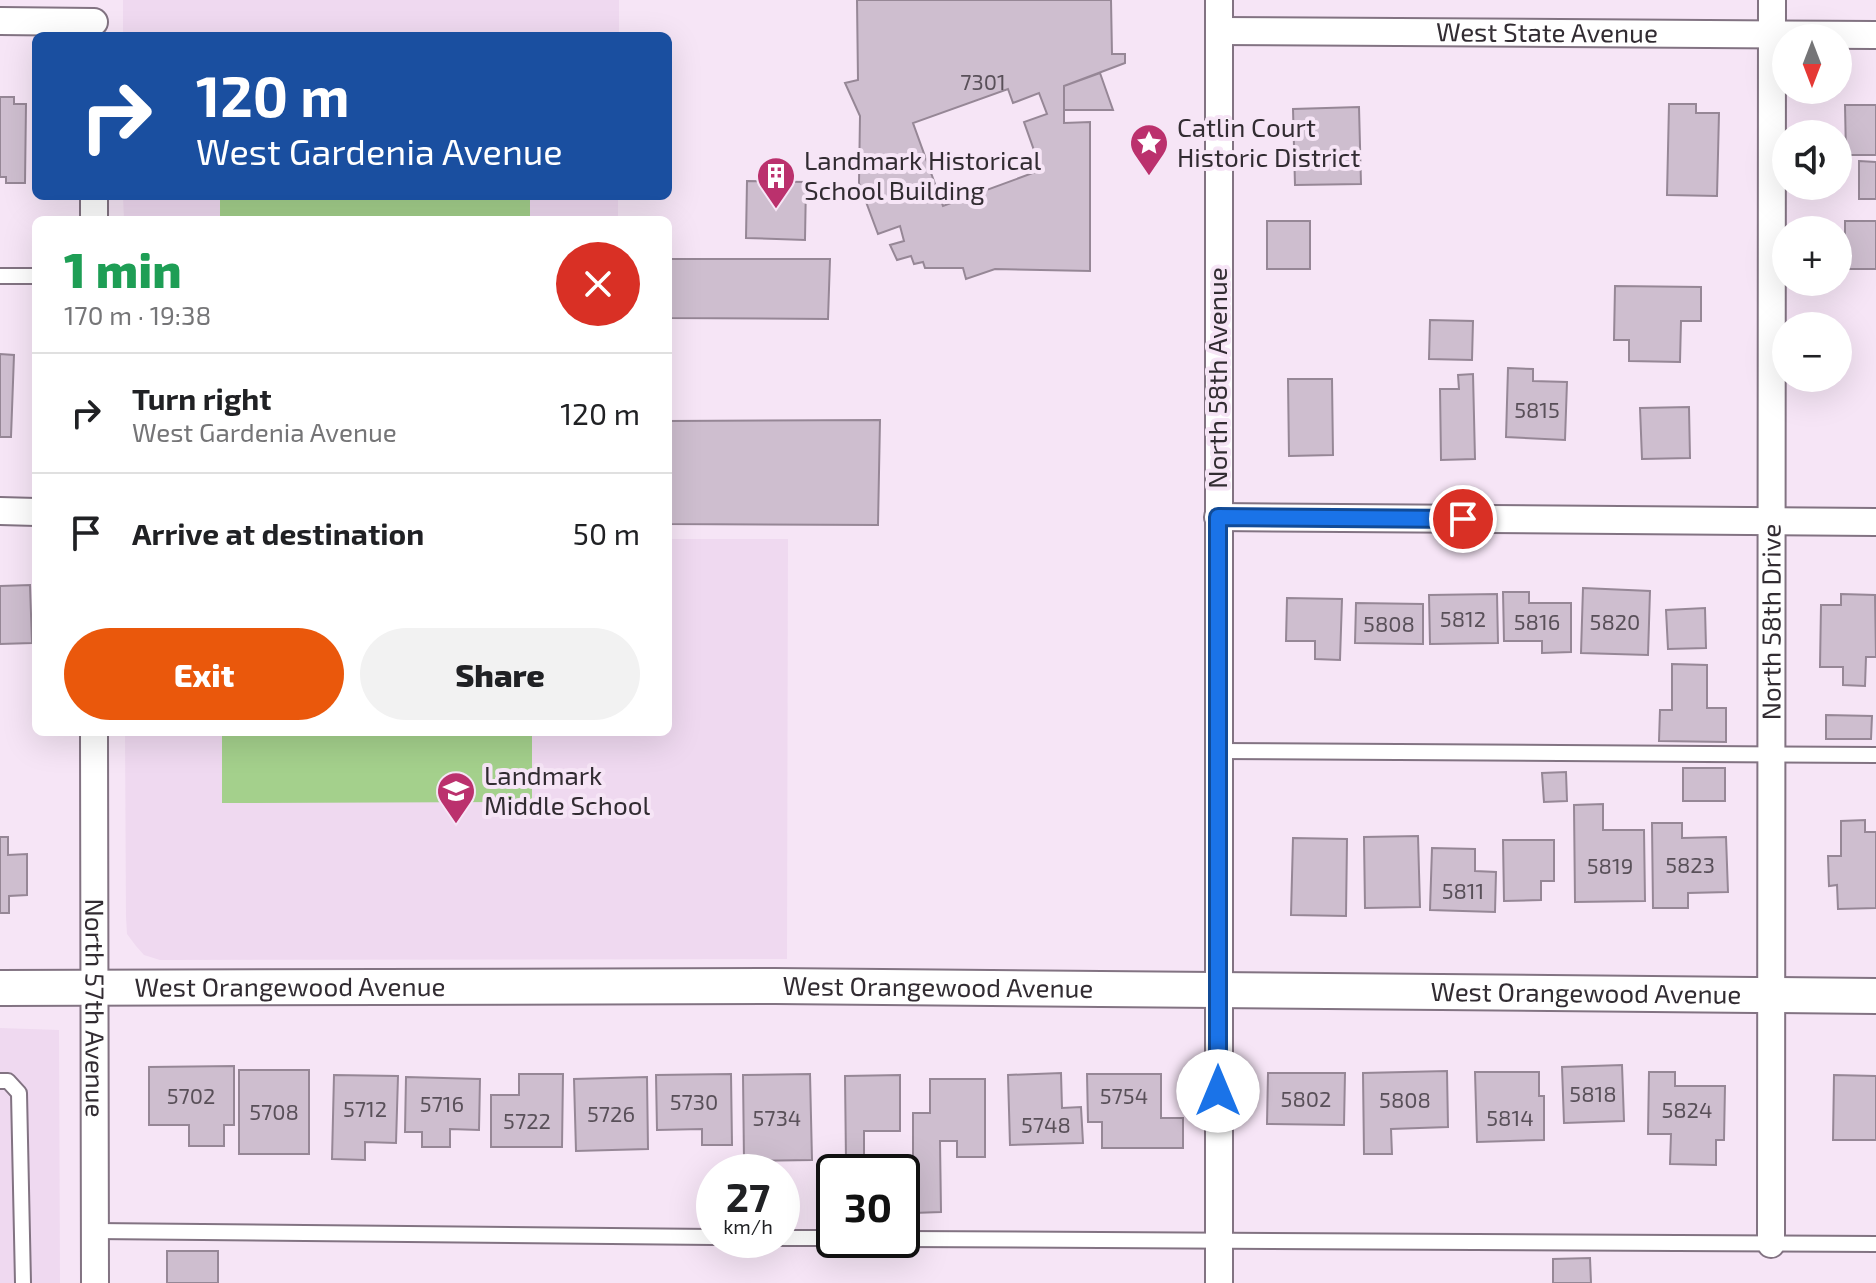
<!DOCTYPE html>
<meta charset="utf-8">
<style>
:root{--surface:#fff;--page:#f2f2f2;--text:#202124;--muted:#757577;--line:#e0e0e0;--accent:#ea580c}
body{margin:0;font-family:"Exo 2",sans-serif;background:var(--page);color:var(--text);height:100vh;display:flex;flex-direction:column;font-size:30px;white-space:nowrap}
*{box-sizing:border-box;margin:0}
p{font-size:26px;color:var(--muted)}
.icon{flex:none;width:44px;height:44px;fill:none;stroke:currentColor;stroke-width:2;stroke-linecap:round;stroke-linejoin:round}
.map{position:relative;flex:1;overflow:hidden}
.side{position:absolute;left:32px;top:216px;width:640px;height:520px;display:flex;flex-direction:column;background:var(--surface);border-radius:12px;box-shadow:0 8px 32px #0002}
.side>*{flex:none}
.hud{position:absolute;left:32px;top:32px;width:640px;height:168px;border-radius:12px;box-shadow:0 8px 32px #0002;background:#1a4fa0;color:#fff;overflow:hidden}
.needle{width:52px;rotate:180deg}
.fabs{position:absolute;left:1772px;top:24px;display:grid;gap:16px}
.fabs a{display:grid;place-items:center;width:80px;height:80px;border-radius:50%;background:var(--surface);box-shadow:0 8px 32px #0002;font-size:40px}
.speed{position:absolute;left:696px;top:1154px;display:flex;gap:16px;font-size:40px;font-weight:700;text-align:center}
.speed>*{display:grid;place-content:center;width:104px;height:104px;border-radius:50%;background:var(--surface);box-shadow:0 8px 32px #0002;line-height:1}
.speed small{font-size:20px;font-weight:400}
.speed .limit{border:4px solid #111;border-radius:12px;background:#fff;color:#111}
.pin{position:absolute;display:grid;place-items:center;width:68px;height:68px;color:#fff;margin:-34px;border:4px solid #fff;border-radius:50%;box-shadow:0 2px 8px #0007}
.me{position:absolute;width:88px;margin:-44px;rotate:0deg;stroke-linejoin:round;filter:drop-shadow(0 0 6px #0008)}
.turn{display:flex;align-items:center;gap:28px;height:168px;padding:0 32px;font-size:36px}
.turn .icon{width:104px;height:104px;stroke-width:2.5}
.turn b{display:block;font-size:56px;line-height:68px}
.round{display:grid;place-items:center;flex:none;width:84px;height:84px;border-radius:42px;background:var(--page)}
.head{display:flex;align-items:center;justify-content:space-between;height:136px;padding:0 32px}
h1{font-size:48px;font-weight:800;line-height:60px;color:#1e9e55}
.cta{display:flex;gap:16px;margin-top:auto;padding:16px 32px}
.cta a{flex:1;height:92px;border-radius:48px;background:var(--accent);color:#fff;font-size:32px;font-weight:800;line-height:92px;text-align:center}
.cta a+a{background:var(--page);color:var(--text)}
ul{padding:0;list-style:none}
li{display:flex;align-items:center;gap:24px;height:120px;padding:0 32px;border-top:2px solid var(--line)}
li div{flex:1}
li b{display:block;font-size:30px}
li em{font-style:normal}
.map>svg:first-child{display:block}
.built{fill:#efd9f0}
.green{fill:#a4d08c}
.building{fill:#cebecf;stroke:#968796;stroke-width:2;fill-rule:evenodd}
.lines{fill:none;stroke-linecap:round;stroke-linejoin:round}
.service-casing{stroke:#827382;stroke-width:18}
.minor-casing{stroke:#827382;stroke-width:30}
.tertiary-casing{stroke:#827382;stroke-width:38}
.service{stroke:#fff;stroke-width:14}
.minor{stroke:#fff;stroke-width:26}
.tertiary{stroke:#fff;stroke-width:34}
.route-casing{stroke:#114b97;stroke-width:20}
.route{stroke:#1a73e8;stroke-width:14}
.labels{text-anchor:middle;stroke-width:8;stroke-linejoin:round;paint-order:stroke}
.number-label{font-size:22px;fill:#595059}
.street-label{font-size:26px;fill:#322c32;stroke:#f6e5f6}
.poi-label{font-size:26px;fill:#322c32;stroke:#f6e5f6;text-anchor:start}
</style>
<div class="map">
<svg width="1876" height="1283" viewBox="0 0 1876 1283">
<rect width="100%" height="100%" fill="#f6e5f6"/>
<!-- built -->
<path class="built" d="M123,0H619V36H123Z
M123,196H618V220H124Z
M668,539H788L787,959L160,960L144,955L136,946L127,934L126,917L125,732H668Z
M0,1028L59,1030L60,1283H0Z"/>
<!-- green -->
<path class="green" d="M220,196H530V220H220Z
M222,732H532V802L222,803Z"/>
<!-- building -->
<path class="building" d="M857,0H1111L1112,54H1125V63L1064,86V123L1090,122V271L995,269L966,279L963,268H925L923,262L914,264L911,256L897,260L890,245L904,241L900,226L878,234L859,183L860,116L845,83L858,80ZM1008,89L1013,103L1039,93L1047,114L1024,122L1041,170L943,206L913,123Z
M1100,73L1113,110H1064V86Z
M0,97H14V104H26L25,183H6V177H0Z
M1669,104H1696V113H1719L1717,196L1667,195Z
M1845,105H1876V155H1846Z
M1359,107L1361,184L1295,185L1293,109Z
M1859,161L1876,162V199H1859Z
M747,181L806,182L805,240L746,238Z
M1267,221H1310V269H1267Z
M1845,221H1876V269H1845Z
M668,259H830L828,319L668,318Z
M1615,286L1701,287V321H1681L1680,362L1629,361V340H1614Z
M1430,320L1473,321L1472,360L1429,359Z
M0,354L14,355L11,437H0Z
M1508,368L1533,369V381L1567,382L1565,440L1506,437Z
M1473,374L1475,459L1441,460L1440,389H1459L1458,375Z
M1288,379H1332L1333,455L1289,456Z
M1689,407L1690,458L1642,459L1640,408Z
M880,420L878,525L668,524V421Z
M30,585L32,643L0,644V586Z
M1583,588L1650,591L1648,655L1581,653Z
M1503,592H1529V603H1571V652L1542,653V641H1504Z
M1497,594L1498,643L1430,644L1429,595Z
M1841,594L1875,595L1876,657H1866L1865,686L1843,685V667H1820L1821,605H1841Z
M1287,598L1342,599L1340,660L1315,659V641H1286Z
M1356,603L1423,604V644L1355,643Z
M1705,608L1706,648L1668,649L1666,610Z
M1672,664L1707,665V708H1726V742L1659,741L1660,710H1672Z
M1826,715L1872,716L1871,739H1826Z
M1683,768H1725V801H1683Z
M1566,772L1567,801L1544,802L1542,773Z
M1603,804V830H1644L1645,901L1575,902L1574,805Z
M1865,820V832H1876V908L1838,909L1837,885L1829,886L1828,856H1841V821Z
M1652,823H1682V838L1726,837L1728,892L1688,893V908H1653Z
M1418,836L1420,907L1365,908L1364,837Z
M0,837H8V855L27,854V895L9,896V913H0Z
M1293,838L1347,839L1346,916L1291,915Z
M1503,840H1554V881H1541V900L1504,901Z
M1432,848L1475,849V871L1496,872L1495,912L1430,910Z
M1622,1065L1624,1121L1564,1123L1562,1067Z
M234,1066V1125H224V1146H189V1125H149V1067Z
M239,1070H309V1154H239Z
M1447,1071L1448,1127L1391,1129L1392,1154H1364L1363,1073Z
M1475,1072H1539V1096H1544V1140L1477,1142Z
M1649,1072H1675V1086H1725L1724,1140H1716V1165L1670,1164L1671,1134H1648Z
M1061,1073L1062,1108L1081,1107L1083,1143L1010,1145L1008,1075Z
M1268,1073H1345L1344,1125L1267,1124Z
M519,1074H563L562,1147H491V1095H519Z
M731,1074L732,1145H702V1129L657,1130L656,1075Z
M810,1074L812,1160L744,1161L743,1075Z
M1087,1074H1161V1118H1183V1148H1102V1122H1088Z
M334,1075L398,1076L396,1143L365,1142V1160L332,1159Z
M900,1075V1131H864V1160L846,1161L845,1076Z
M1834,1075L1876,1076V1140H1833Z
M406,1077L480,1079L479,1130L450,1129V1147H422V1132H405Z
M647,1077L648,1149L576,1151L574,1079Z
M930,1079H985V1157H957V1141H940L941,1212L913,1213V1113H930Z
M167,1251H218V1283H167Z
M1590,1258L1591,1283H1553V1259Z"/>
<g class="lines">
<!-- service casing -->
<g class="service-casing">
<path id="service" d="M0,276H36
M1218,751L1876,755
M0,1081H8L19,1093L23,1283
M95,1231L714,1237
M782,1238H834
M902,1239L1876,1244"/>
</g>
<!-- minor casing -->
<g class="minor-casing">
<g id="minor">
<path d="M0,21L94,22"/>
<path id="s1" d="M1219,31L1876,35"/>
<path d="M94,196V220"/>
<path d="M0,511L36,512"/>
<path d="M1218,517L1876,522"/>
<path id="s2" d="M94,732L95,1283"/>
<path id="s3" d="M1771,1244L1772,0"/>
<path d="M1219,1283V0"/>
</g>
</g>
<!-- tertiary casing -->
<g class="tertiary-casing">
<g id="tertiary">
<path id="s4" d="M0,988L775,986L1876,996"/>
</g>
</g>
<!-- service -->
<use href="#service" class="service"/>
<!-- minor -->
<use href="#minor" class="minor"/>
<!-- tertiary -->
<use href="#tertiary" class="tertiary"/>
</g>
<g class="lines">
<!-- route casing -->
<g class="route-casing">
<path id="route" d="M1218,1091V517L1463,519"/>
</g>
<!-- route -->
<use href="#route" class="route"/>
</g>
<!-- icons -->
<defs>
<g id="sight-pin" transform="scale(2)"><path d="M0 17L-7.5 6A9.5 9.5 0 1 1 7.5 6Z" fill="#bb316d" stroke="#f6e5f6"/><path d="M0-6L1.8-2.2L6-1.7L2.9 1.2L3.7 5.4L0 3.3L-3.7 5.4L-2.9 1.2L-6-1.7L-1.8-2.2Z" fill="#fff"/></g>
<g id="building-pin" transform="scale(2)"><path d="M0 17L-7.5 6A9.5 9.5 0 1 1 7.5 6Z" fill="#bb316d" stroke="#f6e5f6"/><path d="M-4-6H4V6H1V3H-1V6H-4ZM-2.5-4.3h1.7v1.8h-1.7ZM.8-4.3h1.7v1.8H.8ZM-2.5-1h1.7V.8h-1.7ZM.8-1h1.7V.8H.8Z" fill="#fff"/></g>
<g id="school-pin" transform="scale(2)"><path d="M0 17L-7.5 6A9.5 9.5 0 1 1 7.5 6Z" fill="#bb316d" stroke="#f6e5f6"/><path d="M0-5L7-2L0 1L-7-2ZM-4 1L0 2.5L4 1V4Q0 6-4 4Z" fill="#fff"/></g>
</defs>
<g fill-rule="evenodd">
<use href="#sight-pin" x="1149" y="143"/>
<use href="#building-pin" x="776" y="176"/>
<use href="#school-pin" x="456" y="791"/>
</g>
<g class="labels">
<!-- number labels -->
<g class="number-label">
<text x="983" y="90">7301</text>
<text x="1537" y="418">5815</text>
<text x="1463" y="627">5812</text>
<text x="1537" y="630">5816</text>
<text x="1615" y="630">5820</text>
<text x="1389" y="632">5808</text>
<text x="1690" y="873">5823</text>
<text x="1610" y="874">5819</text>
<text x="1463" y="899">5811</text>
<text x="1593" y="1102">5818</text>
<text x="191" y="1104">5702</text>
<text x="1124" y="1104">5754</text>
<text x="1306" y="1107">5802</text>
<text x="1405" y="1108">5808</text>
<text x="694" y="1110">5730</text>
<text x="442" y="1112">5716</text>
<text x="365" y="1117">5712</text>
<text x="1687" y="1118">5824</text>
<text x="274" y="1120">5708</text>
<text x="611" y="1122">5726</text>
<text x="777" y="1126">5734</text>
<text x="1510" y="1126">5814</text>
<text x="527" y="1129">5722</text>
<text x="1046" y="1133">5748</text>
</g>
<!-- street labels -->
<g class="street-label">
<text dy="9" stroke="none"><textPath href="#s1" startOffset="328">West State Avenue</textPath></text>
<text transform="translate(1218 378) rotate(-90)" y="9">North 58th Avenue</text>
<text dy="9" stroke="none"><textPath href="#s3" startOffset="622">North 58th Drive</textPath></text>
<text dy="9" stroke="none"><textPath href="#s4" startOffset="290">West Orangewood Avenue</textPath></text>
<text dy="9" stroke="none"><textPath href="#s4" startOffset="938">West Orangewood Avenue</textPath></text>
<text dy="9" stroke="none"><textPath href="#s4" startOffset="1586">West Orangewood Avenue</textPath></text>
<text dy="9" stroke="none"><textPath href="#s2" startOffset="276">North 57th Avenue</textPath></text>
</g>
<!-- poi labels -->
<g class="poi-label">
<text x="1177" y="137">Catlin Court<tspan x="1177" dy="30">Historic District</tspan></text>
<text x="804" y="170">Landmark Historical<tspan x="804" dy="30">School Building</tspan></text>
<text x="484" y="785">Landmark<tspan x="484" dy="30">Middle School</tspan></text>
</g>
</g>
</svg>
<div class="fabs">
<a><svg class="needle" viewBox="-14 -14 28 28"><path d="M0-13l5 13h-10z" fill="#e53935"/><path d="M0 13l5-13h-10z" fill="#757577"/></svg></a>
<a><svg class="icon" aria-label="sound" viewBox="0 0 24 24"><path d="M4 9h4l5-4v14l-5-4H4zM17 9q2 3 0 6"/></svg></a>
<a>+</a>
<a>−</a>
</div>
<div class="speed"><div>27<small>km/h</small></div><div class="limit">30</div></div>
<div class="pin" style="left:1463px;top:519px;background:#d93025"><svg class="icon" aria-label="arrive" viewBox="0 0 24 24"><path d="M6 21V4h12l-3 4 3 4H6"/></svg></div>
<svg class="me" style="left:1218px;top:1091px" viewBox="-20 -20 40 40"><circle r="19" fill="#fff"/><path d="M0-13L10 11 0 6-10 11z" fill="#1a73e8"/></svg>
<div class="hud">
<div class="turn"><svg class="icon" aria-label="right" viewBox="0 0 24 24"><path d="M7 20v-9h11M14 6l5 5-5 5"/></svg><div><b>120 m</b>West Gardenia Avenue</div></div>
</div>
<section class="side">
<div class="head"><div><h1>1 min</h1><p>170 m · 19:38</p></div><a class="round" style="background:#d93025;color:#fff"><svg class="icon" aria-label="close" viewBox="0 0 24 24"><path d="M6 6l12 12M18 6L6 18"/></svg></a></div>
<ul>
<li><svg class="icon" aria-label="right" viewBox="0 0 24 24"><path d="M7 20v-9h11M14 6l5 5-5 5"/></svg><div><b>Turn right</b><p>West Gardenia Avenue</p></div><em>120 m</em></li>
<li><svg class="icon" aria-label="arrive" viewBox="0 0 24 24"><path d="M6 21V4h12l-3 4 3 4H6"/></svg><div><b>Arrive at destination</b></div><em>50 m</em></li>
</ul>
<div class="cta"><a>Exit</a><a>Share</a></div>
</section>
</div>
